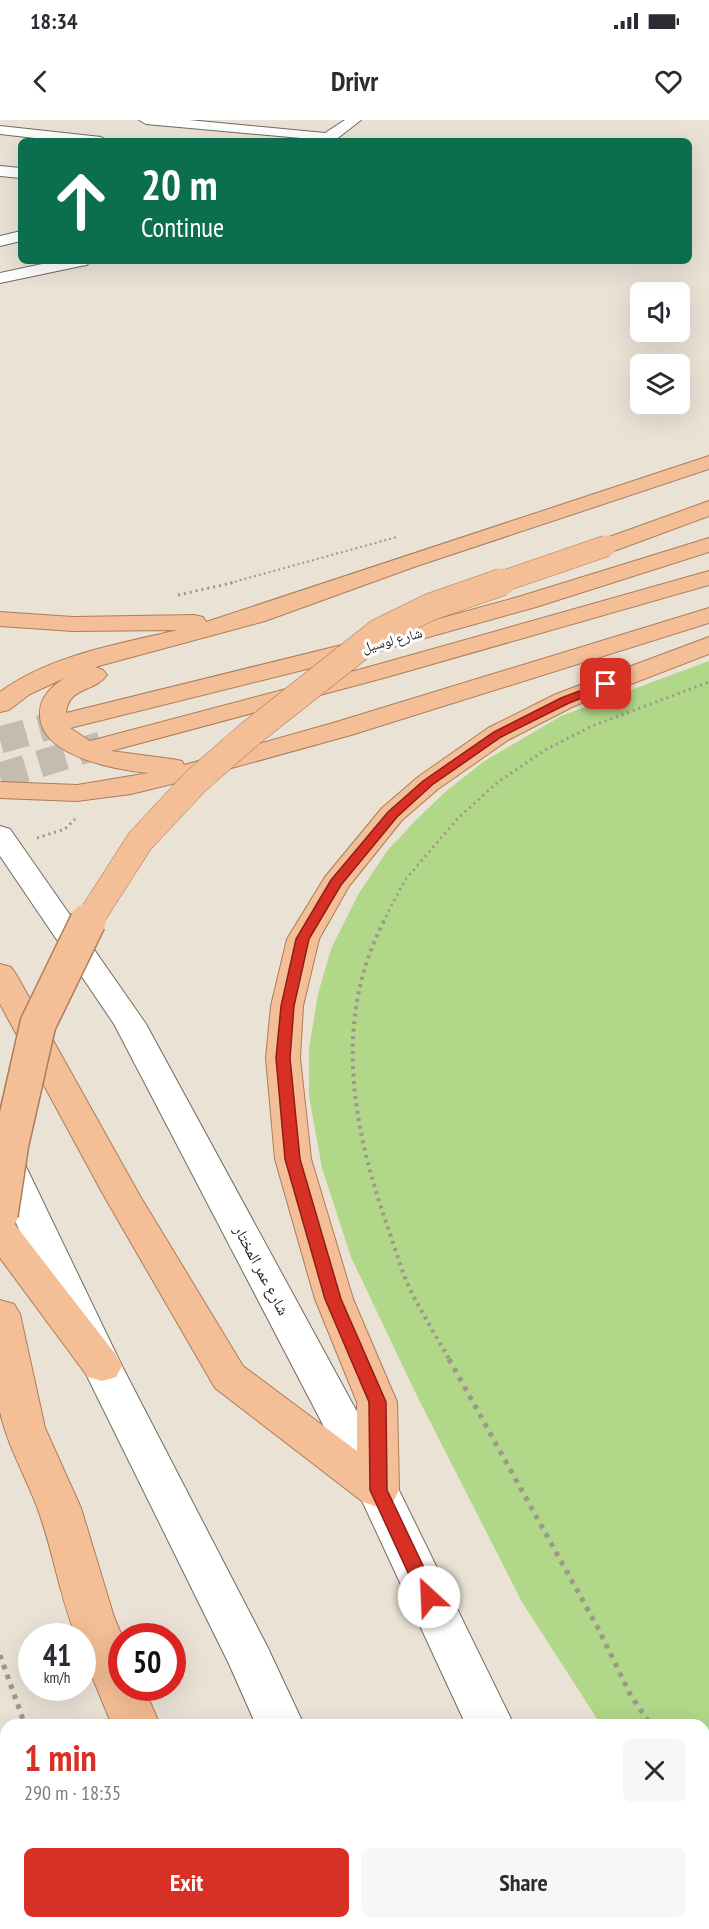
<!DOCTYPE html>
<meta charset="utf-8">
<style>
:root{--surface:#fff;--page:#f7f7f7;--text:#2b2b33;--muted:#7c7c81;--accent:#d93025}
body{margin:0;font-family:"PT Sans Narrow","Noto Naskh Arabic",sans-serif;background:var(--page);color:var(--text);height:100vh;display:flex;flex-direction:column;font-size:22px;white-space:nowrap}
*{box-sizing:border-box;margin:0}
p{font-size:20px;color:var(--muted)}
.icon{flex:none;width:33px;height:33px;fill:none;stroke:currentColor;stroke-width:2;stroke-linecap:round;stroke-linejoin:round}
.map{position:relative;flex:1;overflow:hidden}
.side{position:absolute;left:0px;top:1599px;width:710px;height:210px;display:flex;flex-direction:column;background:var(--surface);border-radius:18px 18px 0 0;box-shadow:0 6px 24px #0002}
.side>*{flex:none}
.top-card{position:absolute;left:18px;top:18px;width:674px;height:126px;border-radius:9px;box-shadow:0 6px 24px #0002;background:#0b6e4f;color:#fff;overflow:hidden}
.tools{position:absolute;left:630px;top:162px;display:grid;gap:12px}
.tools a{display:grid;place-items:center;width:60px;height:60px;border-radius:9px;background:var(--surface);box-shadow:0 6px 24px #0002;font-size:30px}
.speed{position:absolute;left:18px;top:1503px;display:flex;gap:12px;font-size:30px;font-weight:700;text-align:center}
.speed>*{display:grid;place-content:center;width:78px;height:78px;border-radius:50%;background:var(--surface);box-shadow:0 6px 24px #0002;line-height:1}
.speed small{font-size:15px;font-weight:400}
.speed .limit{border:9px solid #d22;background:#fff;color:#111}
.pin{position:absolute;display:grid;place-items:center;width:51px;height:51px;color:#fff;margin:-26px;border-radius:12px;box-shadow:0 3px 9px #0006}
.me{position:absolute;width:66px;margin:-33px;rotate:335deg;stroke-linejoin:round;filter:drop-shadow(0 0 4px #0008)}
.turn{display:flex;align-items:center;gap:21px;height:126px;padding:0 24px;font-size:27px}
.turn .icon{width:78px;height:78px;stroke-width:2.5}
.turn b{display:block;font-size:42px;line-height:51px}
.round{display:grid;place-items:center;flex:none;width:63px;height:63px;border-radius:9px;background:var(--page)}
.headline{display:flex;align-items:center;justify-content:space-between;height:102px;padding:0 24px}
h1{font-size:36px;font-weight:800;line-height:45px;color:var(--accent)}
.button{display:flex;gap:12px;margin-top:auto;padding:12px 24px}
.button a{flex:1;height:69px;border-radius:9px;background:var(--accent);color:#fff;font-size:24px;font-weight:800;line-height:69px;text-align:center}
.button a+a{background:var(--page);color:var(--text)}
.status{display:flex;justify-content:space-between;align-items:center;height:42px;padding:0 30px;background:var(--surface);direction:ltr}
.status svg{height:16px;fill:currentColor}
header{display:flex;justify-content:space-between;align-items:center;height:78px;padding:0 24px;background:var(--surface);font-size:27px;font-weight:800}
.map>svg:first-child{display:block}
.green{fill:#b1d789}
.lines{fill:none;stroke-linecap:round;stroke-linejoin:round}
.trunk-tunnel{stroke:#c3bcb0;stroke-width:27;stroke-dasharray:27 14;stroke-linecap:butt}
.minor-casing{stroke:#726b60;stroke-width:2}
.secondary-casing{stroke:#726b60;stroke-width:2}
.trunk-casing{stroke:#ab7d5b;stroke-width:2}
.path-far3{stroke:#9d978d;stroke-width:2;stroke-dasharray:2 3;stroke-linecap:butt}
.path-far2{stroke:#9d978d;stroke-width:3;stroke-dasharray:2 4;stroke-linecap:butt}
.path-far1{stroke:#9d978d;stroke-width:4;stroke-dasharray:3 4.5;stroke-linecap:butt}
.path{stroke:#9d978d;stroke-width:5;stroke-dasharray:4.5 6;stroke-linecap:butt}
.minor{fill:#fff;fill-rule:evenodd}
.secondary{fill:#fff;fill-rule:evenodd}
.trunk{fill:#f4be96;fill-rule:evenodd}
.trunk-bridge-far2-casing{stroke:#ab7d5b;stroke-width:22;stroke-linecap:butt}
.trunk-bridge-far1-casing{stroke:#ab7d5b;stroke-width:28;stroke-linecap:butt}
.trunk-bridge-casing{stroke:#ab7d5b;stroke-width:38;stroke-linecap:butt}
.trunk-bridge-far2{stroke:#f4be96;stroke-width:21}
.trunk-bridge-far1{stroke:#f4be96;stroke-width:27}
.trunk-bridge{stroke:#f4be96;stroke-width:35}
.route{fill:#d93025;stroke:#8d1f18;stroke-width:1.5}
.labels{text-anchor:middle;stroke-width:6;stroke-linejoin:round;paint-order:stroke}
.far-street-label{font-size:14px;fill:#26231e;stroke:#fff}
.street-label{font-size:16px;fill:#26231e;stroke:#fff}
</style>
<div class="status"><b>18:34</b><svg viewBox="0 0 49 12"><path d="M0 12V9h3v3zM5 12V6h3v6zM10 12V3h3v9zM15 12V0h3v12zM26 1h20v11H26zM47 4h2v5h-2z"/></svg></div>
<header><svg class="icon" aria-label="back" viewBox="0 0 24 24"><path d="M15 5l-7 7 7 7"/></svg>Drivr<svg class="icon" aria-label="heart" viewBox="0 0 24 24"><path d="M12 20l-8-8c-3-5 5-10 8-4 3-6 11-1 8 4z"/></svg></header>
<div class="map">
<svg width="709" height="1809" viewBox="0 0 709 1809">
<rect width="100%" height="100%" fill="#eae2d5"/>
<!-- green -->
<path class="green" d="M709,541V1719L704,1717V1605H601L522,1482L416,1274L351,1137L322,1048L309,976V929L318,874L331,829L359,773L387,731L417,699L444,673L483,642L561,596Z"/>
<g class="lines">
<!-- trunk-tunnel -->
<path class="trunk-tunnel" d="M0,620L71,600
M0,656L101,625"/>
<!-- minor casing -->
<g class="minor-casing">
<path id="minor" d="M139,0H189L325,13L345,0H361L334,21L146,4Z
M0,6L101,17L108,21H61L0,14Z
M0,46L21,48V58L0,56Z
M21,111V121L0,126V116Z
M56,141H90L87,145L81,146L0,163V153Z"/>
</g>
<!-- secondary casing -->
<g class="secondary-casing">
<path id="secondary" d="M0,706L10,709L146,904L393,1358L514,1605H466L357,1370L114,904L0,736Z
M0,1020L14,1024L19,1032L122,1246L267,1526L304,1605H256L229,1544L82,1246L0,1068Z
M704,1722L709,1723V1771L704,1770Z
M343,1803H395L397,1809H345Z
M569,1803H621L624,1809H572Z"/>
</g>
<!-- trunk casing -->
<g class="trunk-casing">
<path id="trunk" d="M709,336V349L414,447L265,501L95,547L103,550L107,555C95,572 68,567 66,593L358,521L518,477L709,418V432L536,487L375,532L70,608L90,621L369,547L709,451V465L387,557L111,631L172,639L182,641L184,645L333,603L709,488V503L351,615L192,659L131,674L77,681L0,678V662L77,665L149,653C116,650 37,636 40,592C40,576 54,564 67,557L30,574L9,590L0,592V572C50,535 119,524 178,510L73,511L0,506V492L73,497L194,495L203,497L206,502Z
M709,381V396L614,431L606,433L598,431L594,426L598,421Z
M709,517V534L574,586L508,620L438,669L402,700L349,766L319,819L303,886L300,938L311,1039L353,1179L397,1282L399,1370L393,1382L378,1387L363,1382L215,1268L104,1076L0,884V844L11,847L16,854L140,1076L243,1246L357,1331V1282L315,1179L275,1039L266,938L271,886L287,819L325,757L382,688L418,657L488,608L556,574Z
M0,1098L13,1102L116,1235L122,1246L116,1257L102,1261L88,1257L0,1138Z
M0,1180L14,1184L20,1194L45,1308L81,1388L114,1497L122,1516V1568H144L160,1605H112L82,1532V1516H76C59,1475 53,1429 37,1387C25,1355 7,1325 0,1292Z
M191,1803H243L246,1809H194Z"/>
</g>
<!-- path-far3 -->
<path class="path-far3" d="M230,463L397,417"/>
<!-- path-far2 -->
<path class="path-far2" d="M178,475L236,462
M37,718L65,709L75,699
M383,802L405,760L459,697L498,662L545,630L592,606L709,562"/>
<!-- path-far1 -->
<path class="path-far1" d="M384,801C333,899 352,1005 387,1105C395,1126 400,1149 410,1169C422,1194 437,1217 450,1241"/>
<!-- path -->
<path class="path" d="M449,1239L598,1508L631,1576L651,1605
M0,1535L25,1605
M704,1661L709,1666
M98,1803L100,1809"/>
<!-- minor -->
<use href="#minor" class="minor"/>
<!-- secondary -->
<use href="#secondary" class="secondary"/>
<!-- trunk -->
<use href="#trunk" class="trunk"/>
<!-- trunk-bridge-far2 casing -->
<g class="trunk-bridge-far2-casing">
<path id="trunk-bridge-far2" d="M498,463L606,426"/>
</g>
<!-- trunk-bridge-far1 casing -->
<g class="trunk-bridge-far1-casing">
<path id="trunk-bridge-far1" d="M88,802L140,721L196,661L251,613L379,512L430,487L502,462"/>
</g>
<!-- trunk-bridge casing -->
<g class="trunk-bridge-casing">
<path id="trunk-bridge" d="M0,1095L11,1023L38,904L88,801"/>
</g>
<!-- trunk-bridge-far2 -->
<use href="#trunk-bridge-far2" class="trunk-bridge-far2"/>
<!-- trunk-bridge-far1 -->
<use href="#trunk-bridge-far1" class="trunk-bridge-far1"/>
<!-- trunk-bridge -->
<use href="#trunk-bridge" class="trunk-bridge"/>
</g>
<!-- route -->
<path class="route" d="M606,561L610,562V567L569,583L501,617L432,665L397,697L341,765L309,819L294,886L290,938L300,1039L341,1179L386,1282L387,1370L438,1477L435,1483L429,1485L422,1483L370,1370L369,1282L325,1179L285,1039L276,938L281,886L296,819L331,760L388,692L423,661L494,612L561,578Z"/>
<g class="labels">
<!-- far-street labels -->
<g class="far-street-label">
<text transform="translate(392 520) rotate(-15)" y="5">شارع لوسيل</text>
</g>
<!-- street labels -->
<g class="street-label">
<text transform="translate(262 1150) rotate(62)" y="6">شارع عمر المختار</text>
</g>
</g>
</svg>
<div class="tools">
<a><svg class="icon" aria-label="sound" viewBox="0 0 24 24"><path d="M4 9h4l5-4v14l-5-4H4zM17 9q2 3 0 6"/></svg></a>
<a><svg class="icon" aria-label="layers" viewBox="0 0 24 24"><path d="M12 4l9 5-9 5-9-5zM3 14l9 5 9-5"/></svg></a>
</div>
<div class="speed"><div>41<small>km/h</small></div><div class="limit">50</div></div>
<div class="pin" style="left:606px;top:564px;background:#d93025"><svg class="icon" aria-label="arrive" viewBox="0 0 24 24"><path d="M6 21V4h12l-3 4 3 4H6"/></svg></div>
<svg class="me" style="left:429px;top:1477px" viewBox="-20 -20 40 40"><circle r="19" fill="#fff"/><path d="M0-13L10 11 0 6-10 11z" fill="#d93025"/></svg>
<div class="top-card">
<div class="turn"><svg class="icon" aria-label="ahead" viewBox="0 0 24 24"><path d="M12 20V5M6 11l6-6 6 6"/></svg><div><b>20 m</b>Continue</div></div>
</div>
<section class="side">
<div class="headline"><div><h1>1 min</h1><p>290 m · 18:35</p></div><a class="round"><svg class="icon" aria-label="close" viewBox="0 0 24 24"><path d="M6 6l12 12M18 6L6 18"/></svg></a></div>
<div class="button"><a>Exit</a><a>Share</a></div>
</section>
</div>
